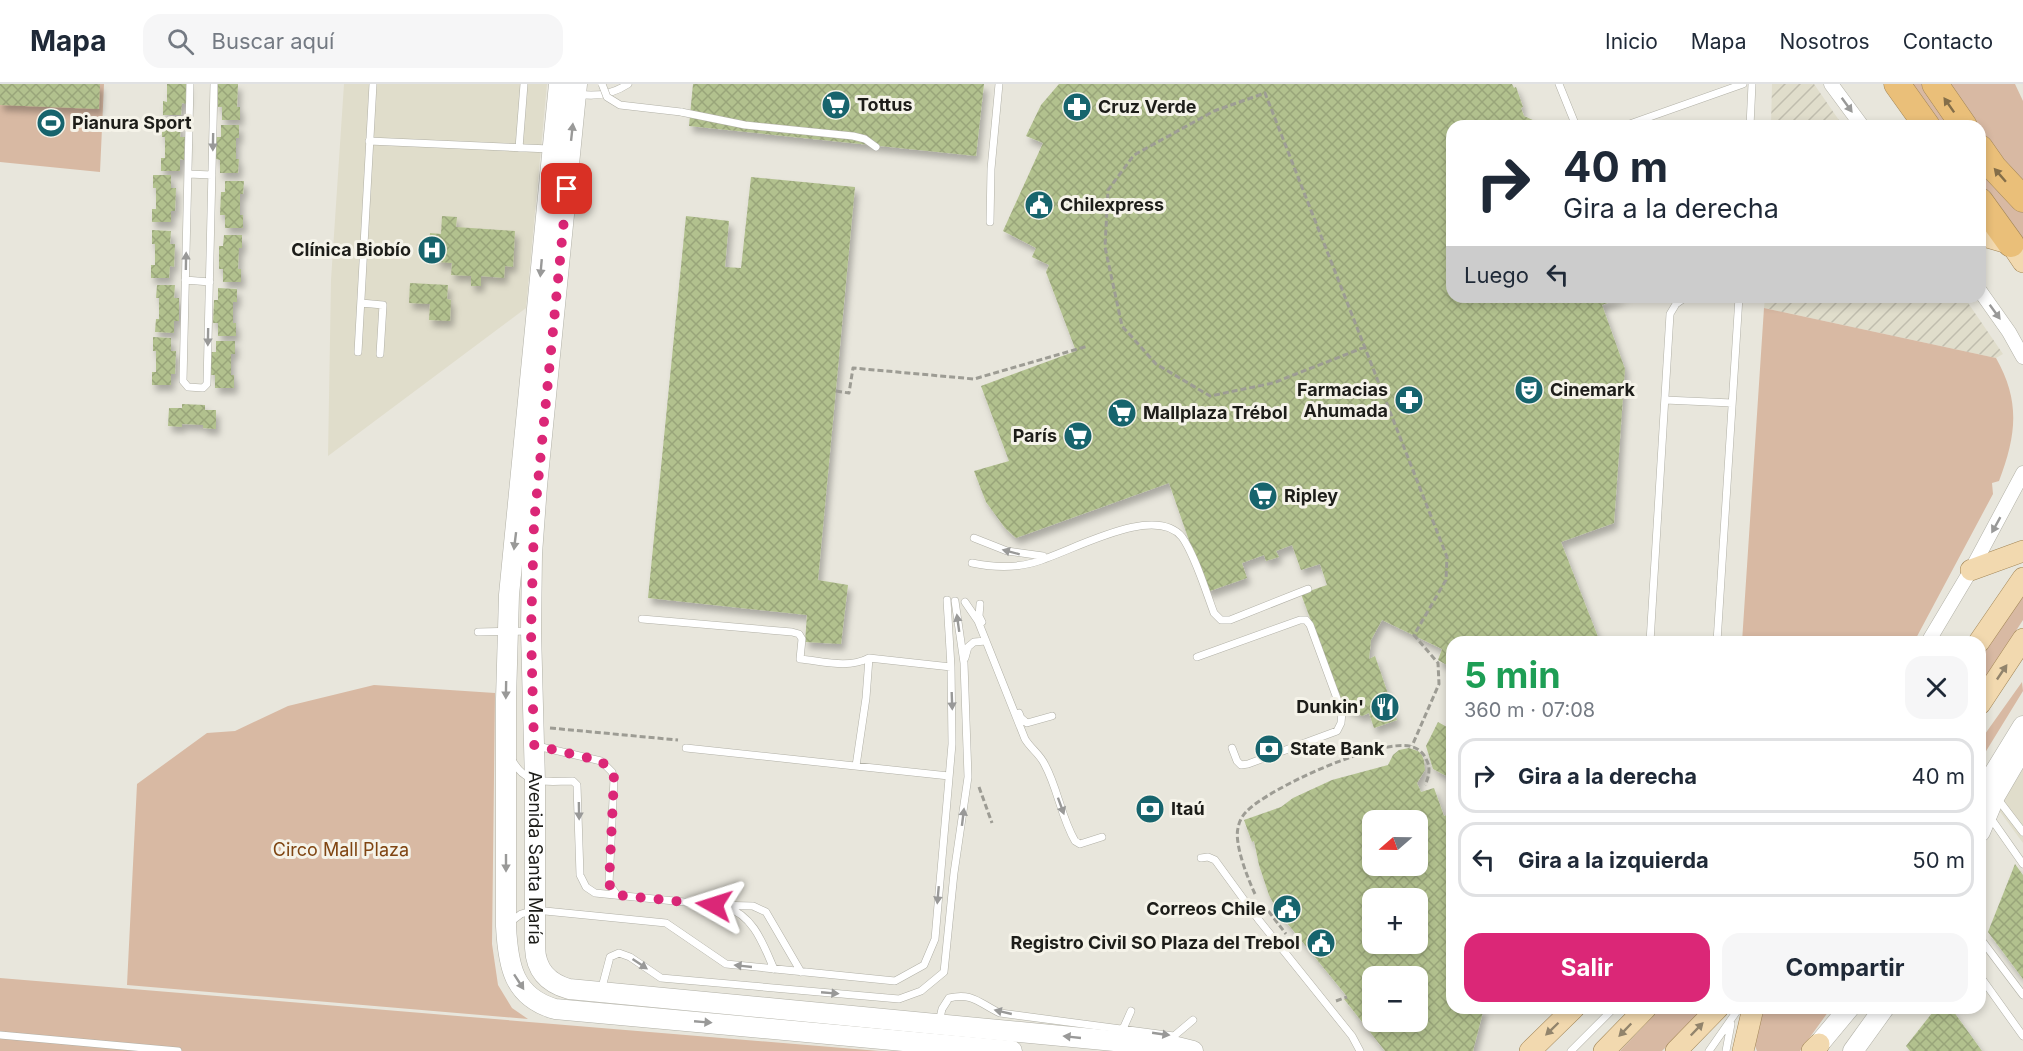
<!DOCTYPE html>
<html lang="es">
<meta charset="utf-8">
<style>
:root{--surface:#fff;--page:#f6f6f7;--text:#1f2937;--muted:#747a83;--line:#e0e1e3;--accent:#db2777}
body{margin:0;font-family:Inter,sans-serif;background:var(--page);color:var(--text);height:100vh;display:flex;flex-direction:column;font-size:22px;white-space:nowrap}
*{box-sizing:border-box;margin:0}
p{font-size:20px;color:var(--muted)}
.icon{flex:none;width:33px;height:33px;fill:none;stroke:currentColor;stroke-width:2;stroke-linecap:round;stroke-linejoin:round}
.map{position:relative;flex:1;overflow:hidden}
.details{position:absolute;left:1446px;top:552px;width:540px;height:378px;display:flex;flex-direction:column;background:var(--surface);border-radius:18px;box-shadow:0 3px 9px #0003}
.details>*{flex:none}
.hud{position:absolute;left:1446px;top:36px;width:540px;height:183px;border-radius:18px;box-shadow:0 3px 9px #0003;background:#fff;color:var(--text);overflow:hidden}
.needle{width:39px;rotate:250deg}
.buttons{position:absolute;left:1362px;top:726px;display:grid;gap:12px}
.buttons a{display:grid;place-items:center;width:66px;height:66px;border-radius:12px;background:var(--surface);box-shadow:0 3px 9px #0003;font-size:30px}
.pin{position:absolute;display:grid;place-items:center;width:51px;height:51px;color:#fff;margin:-26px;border-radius:12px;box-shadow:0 3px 9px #0006}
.me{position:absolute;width:66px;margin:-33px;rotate:276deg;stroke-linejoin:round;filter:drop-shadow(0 0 4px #0008)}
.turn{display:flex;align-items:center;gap:21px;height:126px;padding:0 18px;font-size:27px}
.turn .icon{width:78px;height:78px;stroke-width:2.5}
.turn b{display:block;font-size:42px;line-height:51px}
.then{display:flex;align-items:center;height:57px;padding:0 18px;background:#0003;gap:12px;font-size:22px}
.round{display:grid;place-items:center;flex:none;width:63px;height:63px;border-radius:18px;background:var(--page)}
.summary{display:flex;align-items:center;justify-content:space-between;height:102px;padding:0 18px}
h1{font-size:36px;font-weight:700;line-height:45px;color:#1e9e55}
.action{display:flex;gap:12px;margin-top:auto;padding:12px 18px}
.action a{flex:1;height:69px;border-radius:18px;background:var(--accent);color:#fff;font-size:24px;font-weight:700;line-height:69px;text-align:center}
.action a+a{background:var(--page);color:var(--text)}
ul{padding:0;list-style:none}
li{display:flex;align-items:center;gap:18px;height:75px;margin:0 12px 9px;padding:0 6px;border:3px solid var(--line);border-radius:18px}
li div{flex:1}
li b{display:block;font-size:22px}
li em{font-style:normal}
header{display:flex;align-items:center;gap:36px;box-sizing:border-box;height:84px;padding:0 30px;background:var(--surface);border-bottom:2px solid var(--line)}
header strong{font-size:28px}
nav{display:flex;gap:33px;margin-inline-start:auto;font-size:21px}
.search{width:420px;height:54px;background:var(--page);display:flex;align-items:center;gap:15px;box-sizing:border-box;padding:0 21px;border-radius:18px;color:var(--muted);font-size:22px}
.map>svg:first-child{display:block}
.built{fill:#e0ddcb}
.industrial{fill:url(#industrial-furrows)}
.green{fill:#d8b9a3}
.building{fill:url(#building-cross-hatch);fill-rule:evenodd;filter:url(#shadow)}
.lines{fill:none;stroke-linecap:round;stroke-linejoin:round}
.lane-casing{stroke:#b1b0a6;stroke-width:8}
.street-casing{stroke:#b1b0a6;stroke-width:15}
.secondary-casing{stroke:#b1b0a6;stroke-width:21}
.primary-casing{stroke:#a28657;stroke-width:22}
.highway-casing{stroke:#a28657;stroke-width:27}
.path{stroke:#9d9c94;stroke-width:3;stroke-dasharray:6 3;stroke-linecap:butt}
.lane{stroke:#fff;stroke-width:7}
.street{stroke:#fff;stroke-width:14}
.secondary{stroke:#fff;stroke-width:20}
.primary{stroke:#f2d9af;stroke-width:21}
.highway{stroke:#eabf79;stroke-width:26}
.lane-bridge-casing{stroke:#b1b0a6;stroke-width:8;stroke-linecap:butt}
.lane-bridge{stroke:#fff;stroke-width:7}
.oneway{fill:#999998}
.oneway2{fill:#846e49}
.oneway3{fill:#92846c}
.route{stroke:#db2777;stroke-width:10;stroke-dasharray:0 18}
.labels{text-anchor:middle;stroke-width:6;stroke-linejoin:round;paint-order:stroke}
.poi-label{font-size:18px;font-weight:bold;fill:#1d1d19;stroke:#f5f3e9;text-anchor:start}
.park-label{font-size:18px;fill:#7f4512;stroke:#f5f3e9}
.street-label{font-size:18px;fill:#1d1d19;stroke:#f5f3e9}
</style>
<header>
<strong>Mapa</strong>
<div class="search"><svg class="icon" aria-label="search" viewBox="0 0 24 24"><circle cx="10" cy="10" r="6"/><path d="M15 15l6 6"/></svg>Buscar aquí</div>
<nav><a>Inicio</a><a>Mapa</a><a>Nosotros</a><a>Contacto</a></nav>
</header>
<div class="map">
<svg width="2023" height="967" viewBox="0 0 2023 967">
<defs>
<pattern id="industrial-furrows" width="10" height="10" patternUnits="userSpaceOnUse" patternTransform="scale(1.5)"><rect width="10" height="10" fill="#e0ddcb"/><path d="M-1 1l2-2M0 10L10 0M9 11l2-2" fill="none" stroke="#c0bdae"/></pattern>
<pattern id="building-cross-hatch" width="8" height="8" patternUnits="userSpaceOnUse" patternTransform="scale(1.5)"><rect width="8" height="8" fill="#b2c18e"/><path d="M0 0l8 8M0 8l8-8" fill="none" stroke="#99a57a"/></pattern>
<filter id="shadow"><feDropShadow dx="3.5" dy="6" stdDeviation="3" flood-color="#0004"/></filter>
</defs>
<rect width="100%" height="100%" fill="#e8e6dc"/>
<!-- built -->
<path class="built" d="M344,0H547L526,224L328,372L331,196Z
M2023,685V759L1998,725Z"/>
<!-- industrial -->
<path class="industrial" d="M1772,0H1814L1843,42H1771Z
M1765,213H1964L2003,270L1996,274L1764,224Z"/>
<!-- green -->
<path class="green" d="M0,0H104L100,88L0,78Z
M1908,0H1925L1954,42H1938Z
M1945,0H2015L2023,17V104L1980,48V42H1975Z
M1980,78L2023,126V162L1980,101Z
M1764,224L1996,274C2021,318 2016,352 1999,397L1992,399L1993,410L1914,558H1742Z
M2023,513V536L1980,602V572Z
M2022,598L2023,607L1980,677V657Z
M374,601L495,609L492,860L498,901L512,924L528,935L127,901L137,700L207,649L235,647L288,622Z
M0,894L879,967H0Z
M1661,924H1705L1662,967H1620Z
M1767,924H1831L1800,967H1757C1750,952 1758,937 1767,924Z"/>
<!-- building -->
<path class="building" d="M0,0H100L99,25L0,21Z
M167,0H187L186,20L182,19L181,31H163V17L167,18Z
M218,0H238L237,23H240V36H222V23H218Z
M693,0H984L976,72L689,42Z
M1059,0H1512L1514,4L1516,3L1523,23L1521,24L1524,32L1535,37L1532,42H1452V213H1625L1602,221L1625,285L1614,439L1561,458L1600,558H1452V584L1438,576L1442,565L1382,536L1371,556L1369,575L1375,572L1397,636L1374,644L1369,629L1362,632L1343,622L1301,510L1327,501L1320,480L1301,486L1292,461L1276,467L1279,473L1266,477L1264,471L1242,479L1247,494L1207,508L1169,399L1016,454L1005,444L986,418L974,387L1009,377L981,302L1076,267L1046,188L1049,181L1032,173L1036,164L1003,147L1043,59L1026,52L1041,21Z
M162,39L181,40L180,53H185L184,76L180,75V87H161V74H165V53H162Z
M221,41H239V54H236V75H239L238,89H220V76L216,75V53H221Z
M153,91H171V104H176L175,127H171V138H152V125H156V104H153Z
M751,93L855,103L818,496L848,501L841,560L805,558L807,531L648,514L686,132L729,137L725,183L741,184Z
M225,97H244L243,110H240V131H243V144H225V131H220L221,108H225Z
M442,132L457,133L456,143L515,147L513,183L505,182L504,194L481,192V202H471V192L451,191L452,179L437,178L438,171L428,170L430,149L441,150Z
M152,146L171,147L170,160H175L174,183L170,182L169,194H151V181H155V160H152Z
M224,151H242V164H239L238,185H241V198H223V185H219V162H223Z
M410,199L448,201L447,215L451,216L450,237L429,236L430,220L409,219Z
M157,201H175L174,214H179V237H174V249L155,248L156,235H159V214H156Z
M218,204L237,205V218H233V239H236V252H218V239H213L214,216H218Z
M153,253L171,254V267H176L175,290H171V301H152V288H156V267H153Z
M216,257H235V270H231V291H234V304H215V291H211V268H216Z
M182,320L205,321V326H216V345L203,344V341L182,340V343L168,342L169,324H182Z
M1438,638L1452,646V695L1433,685L1426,662Z
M1409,664L1418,667L1422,671L1424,677L1425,686L1417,699L1421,708L1434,704L1444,732L1452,729V924H1484L1473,967H1385L1344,915L1347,913L1345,910L1278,828L1269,811L1259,781L1254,757L1252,758L1244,736L1281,723L1293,714L1332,696L1388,681L1393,671L1399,666ZM1372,736H1418V782H1372ZM1372,814H1418V860H1372ZM1372,892H1418V938H1372Z
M2015,780L2023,791V895L1988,848Z
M1936,924H1951L1982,967H1910L1906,962Z"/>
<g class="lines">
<!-- lane casing -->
<g class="lane-casing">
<path id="lane" d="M190,0L183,297L188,303L203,304L207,300L214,0
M1559,0L1576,42
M578,10C596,13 613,10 628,0
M681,28L745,41L853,52L865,55L876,63
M1624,42L1743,0
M1750,42L1752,0
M369,57L550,65
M519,64L524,0
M188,90L212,91
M990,138L991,85L999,0
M185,196L210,198
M1886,214L1888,213
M361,219L383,221L380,270
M358,268L373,0
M1665,316L1732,319
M974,454L1007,467L1043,472
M972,479C991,483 1013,484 1032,479C1068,470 1153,418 1182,453C1195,471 1206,508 1214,529L1221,536H1230L1308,505
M965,518L978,537L1025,655C1031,665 1040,670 1045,681C1058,705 1061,733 1075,757L1080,760L1102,753
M980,520L979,532L982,538
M642,535L792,548L799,550L802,555L800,575C822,577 848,585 869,574L951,583
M478,548L529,547
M1650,558L1670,230L1676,220L1686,213
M1717,558L1739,213
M1197,573L1300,536H1306L1310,541L1342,628L1341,639L1337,647L1248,680L1241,681L1237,677L1232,664
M965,574L968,563L974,558L986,557
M1019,629L1021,634L1027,639L1052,632
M537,662L601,677L612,688L614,694L609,800L617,811
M686,664L949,692
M512,676C527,703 547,697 573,697L577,701L580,791L586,803L595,809L714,821L753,822L766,828L801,888
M856,682L866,614L869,574
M1997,714L2023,748
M1990,733L2023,780
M1201,774L1208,773L1215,776L1258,835L1352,952L1360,967
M726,823C754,832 763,860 774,885
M509,839L521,830L535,826L666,839L726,880L895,897L924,881L935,855L952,660L951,583L947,516
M1980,854L2023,911
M1980,892L2023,952
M601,907L610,873L619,869L630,873L661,894L899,915L921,907L944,888L954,789L968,693L964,579L955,517
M939,938L942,925L949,914C973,908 980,920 1000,929L1174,952L1193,936
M1123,945L1131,927
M0,951L178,967
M1571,967L1614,924
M1709,967L1739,924
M1726,967L1731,940"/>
</g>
<!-- street casing -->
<g class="street-casing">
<path id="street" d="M1831,0L1862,42
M1980,207L2009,248L2023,273
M1928,558L1971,486L2023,389"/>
</g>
<!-- secondary casing -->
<g class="secondary-casing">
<g id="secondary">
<path d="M559,0L509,511L506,615V842C508,881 513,913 555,925L1012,967"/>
<path id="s1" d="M577,0L537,402L532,470L531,547L535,698V864C536,886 548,899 569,905L1177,963L1193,967"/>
<path d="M1980,712L2023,642"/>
<path d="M1980,748L1995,712L2023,664"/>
<path d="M1819,960L1849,924"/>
<path d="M1853,967L1884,924"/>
</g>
</g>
<!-- primary casing -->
<g class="primary-casing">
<path id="primary" d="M1980,151L2011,160L2023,178
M1971,486L2023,467
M1979,558L2023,494
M1980,620L2023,555
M1530,967L1574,924
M1604,967L1646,924
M1676,967L1718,924
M1743,967L1753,924
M1812,967L1819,960"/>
</g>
<!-- highway casing -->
<g class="highway-casing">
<path id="highway" d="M1897,0L1927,42
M1935,0L1964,42
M1980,64L1994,84L2023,115
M1980,117L2011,160"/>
</g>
<!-- path -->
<path class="path" d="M1365,263L1273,299L1210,312L1156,280L1122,242L1105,163L1108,106L1134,71L1214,27L1265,9L1447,473L1446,496L1414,551L1438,579L1439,600L1412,662
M836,307L849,309L853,284L974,295L1088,262
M550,644L678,656
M979,703L992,739
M1255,810C1248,795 1234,760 1238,744C1239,738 1242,732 1246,728C1268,704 1383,652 1413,663C1419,665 1424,670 1426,675C1431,683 1429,693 1425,701
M1263,820L1286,850
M1336,917L1347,913"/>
<!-- lane -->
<use href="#lane" class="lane"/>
<!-- street -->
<use href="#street" class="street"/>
<!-- secondary -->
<use href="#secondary" class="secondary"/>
<!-- primary -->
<use href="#primary" class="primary"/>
<!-- highway -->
<use href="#highway" class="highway"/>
<!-- lane-bridge casing -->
<g class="lane-bridge-casing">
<path id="lane-bridge" d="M602,0L607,13L620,21L681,28"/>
</g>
<!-- lane-bridge -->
<use href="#lane-bridge" class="lane-bridge"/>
</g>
<!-- one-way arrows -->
<defs><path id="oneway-solid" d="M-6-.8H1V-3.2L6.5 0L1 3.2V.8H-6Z" transform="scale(1.5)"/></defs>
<g class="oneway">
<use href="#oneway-solid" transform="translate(1847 21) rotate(54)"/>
<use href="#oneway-solid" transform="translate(572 48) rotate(-84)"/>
<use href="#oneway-solid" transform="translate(213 58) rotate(91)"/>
<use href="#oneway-solid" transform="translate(186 177) rotate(-89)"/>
<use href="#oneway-solid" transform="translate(541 184) rotate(95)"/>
<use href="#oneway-solid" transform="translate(1995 228) rotate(54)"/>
<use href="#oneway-solid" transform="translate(208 253) rotate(91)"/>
<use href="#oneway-solid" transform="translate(1996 441) rotate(119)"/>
<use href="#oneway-solid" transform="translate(515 457) rotate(97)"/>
<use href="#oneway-solid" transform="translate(1011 468) rotate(-165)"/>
<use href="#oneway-solid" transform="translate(958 539) rotate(-98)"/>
<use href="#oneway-solid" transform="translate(506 606) rotate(91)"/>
<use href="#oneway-solid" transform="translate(952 617) rotate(88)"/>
<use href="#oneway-solid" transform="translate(1061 722) rotate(70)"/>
<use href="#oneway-solid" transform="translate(579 727) rotate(89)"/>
<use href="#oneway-solid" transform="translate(963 733) rotate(-83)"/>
<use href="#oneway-solid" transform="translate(506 779) rotate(90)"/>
<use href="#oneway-solid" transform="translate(938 811) rotate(95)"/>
<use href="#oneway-solid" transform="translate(640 880) rotate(34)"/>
<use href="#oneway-solid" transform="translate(743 882) rotate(-174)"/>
<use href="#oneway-solid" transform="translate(519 898) rotate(57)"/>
<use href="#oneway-solid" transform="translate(830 909) rotate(5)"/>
<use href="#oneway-solid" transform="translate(1003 928) rotate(-167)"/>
<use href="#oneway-solid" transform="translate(703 938) rotate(5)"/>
<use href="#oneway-solid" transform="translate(1161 950) rotate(8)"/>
<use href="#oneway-solid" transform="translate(1072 953) rotate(-174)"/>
</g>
<g class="oneway2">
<use href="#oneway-solid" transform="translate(1949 21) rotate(-125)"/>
<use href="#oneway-solid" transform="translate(2000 91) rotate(-131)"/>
</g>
<g class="oneway3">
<use href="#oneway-solid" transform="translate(2002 588) rotate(-56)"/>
<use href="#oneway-solid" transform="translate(1552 945) rotate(136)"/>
<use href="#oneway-solid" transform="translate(1697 945) rotate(-46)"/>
<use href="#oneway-solid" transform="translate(1625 946) rotate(134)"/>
</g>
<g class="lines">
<!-- route -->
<path class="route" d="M567,105L534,439L531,548L534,661L601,677L612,688L614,694L609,800L617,811L714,821"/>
</g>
<!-- icons -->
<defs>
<g id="supermarket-disc" transform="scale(1.5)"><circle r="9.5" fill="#17646d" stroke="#f5f3e9"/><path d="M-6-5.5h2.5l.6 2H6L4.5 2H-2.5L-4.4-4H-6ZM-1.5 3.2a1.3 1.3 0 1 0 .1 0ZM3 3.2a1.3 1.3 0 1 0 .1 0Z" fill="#fff"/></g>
<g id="pharmacy-disc" transform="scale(1.5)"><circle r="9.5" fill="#17646d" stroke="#f5f3e9"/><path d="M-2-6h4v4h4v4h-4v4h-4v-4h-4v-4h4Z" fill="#fff"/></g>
<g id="stadium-disc" transform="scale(1.5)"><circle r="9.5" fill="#17646d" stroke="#f5f3e9"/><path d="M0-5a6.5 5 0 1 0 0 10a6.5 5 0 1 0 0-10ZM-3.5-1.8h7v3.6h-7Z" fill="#fff"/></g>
<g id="civic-disc" transform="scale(1.5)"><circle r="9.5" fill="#17646d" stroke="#f5f3e9"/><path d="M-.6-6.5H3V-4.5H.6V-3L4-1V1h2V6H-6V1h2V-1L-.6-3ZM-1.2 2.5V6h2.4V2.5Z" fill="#fff"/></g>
<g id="hospital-disc" transform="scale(1.5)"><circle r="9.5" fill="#17646d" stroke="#f5f3e9"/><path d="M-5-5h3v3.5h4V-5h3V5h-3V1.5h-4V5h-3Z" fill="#fff"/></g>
<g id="theatre-disc" transform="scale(1.5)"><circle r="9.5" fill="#17646d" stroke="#f5f3e9"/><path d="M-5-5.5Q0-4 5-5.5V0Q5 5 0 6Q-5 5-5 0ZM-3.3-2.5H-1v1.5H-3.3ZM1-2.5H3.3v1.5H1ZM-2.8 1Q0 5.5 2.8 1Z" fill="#fff"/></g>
<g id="restaurant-disc" transform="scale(1.5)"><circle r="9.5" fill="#17646d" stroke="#f5f3e9"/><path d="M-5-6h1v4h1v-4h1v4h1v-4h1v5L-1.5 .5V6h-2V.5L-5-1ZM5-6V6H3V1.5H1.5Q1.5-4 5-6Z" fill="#fff"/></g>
<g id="bank-disc" transform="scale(1.5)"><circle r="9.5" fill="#17646d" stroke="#f5f3e9"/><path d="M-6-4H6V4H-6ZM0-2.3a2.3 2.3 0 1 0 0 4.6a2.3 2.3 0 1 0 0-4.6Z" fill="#fff"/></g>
</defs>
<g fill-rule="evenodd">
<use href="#supermarket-disc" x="836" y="21"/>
<use href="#pharmacy-disc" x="1077" y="23"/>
<use href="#stadium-disc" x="51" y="39"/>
<use href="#civic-disc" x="1039" y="121"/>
<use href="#hospital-disc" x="432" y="166"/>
<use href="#theatre-disc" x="1529" y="306"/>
<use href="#pharmacy-disc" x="1409" y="316"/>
<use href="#supermarket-disc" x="1122" y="329"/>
<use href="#supermarket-disc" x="1078" y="352"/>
<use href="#supermarket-disc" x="1263" y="412"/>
<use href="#restaurant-disc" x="1385" y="623"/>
<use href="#bank-disc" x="1269" y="665"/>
<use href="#bank-disc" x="1150" y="725"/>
<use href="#civic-disc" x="1287" y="825"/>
<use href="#civic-disc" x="1321" y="859"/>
</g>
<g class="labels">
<!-- poi labels -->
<g class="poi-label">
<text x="857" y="27">Tottus</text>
<text x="1098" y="29">Cruz Verde</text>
<text x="72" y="45">Pianura Sport</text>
<text x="1060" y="127">Chilexpress</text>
<text x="411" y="172" text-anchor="end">Clínica Biobío</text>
<text x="1388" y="312" text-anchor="end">Farmacias<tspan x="1388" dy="21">Ahumada</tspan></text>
<text x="1550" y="312">Cinemark</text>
<text x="1143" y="335">Mallplaza Trébol</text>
<text x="1057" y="358" text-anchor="end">París</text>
<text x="1284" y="418">Ripley</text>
<text x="1364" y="629" text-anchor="end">Dunkin'</text>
<text x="1290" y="671">State Bank</text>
<text x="1171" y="731">Itaú</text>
<text x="1266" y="831" text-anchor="end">Correos Chile</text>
<text x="1300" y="865" text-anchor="end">Registro Civil SO Plaza del Trebol</text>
</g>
<!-- park labels -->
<g class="park-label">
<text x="341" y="772">Circo Mall Plaza</text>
</g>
<!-- street labels -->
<g class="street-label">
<text dy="6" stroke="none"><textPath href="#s1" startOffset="776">Avenida Santa María</textPath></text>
</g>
</g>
</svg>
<div class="buttons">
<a><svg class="needle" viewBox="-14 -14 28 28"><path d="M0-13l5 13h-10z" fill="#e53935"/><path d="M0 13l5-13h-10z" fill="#747a83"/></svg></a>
<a>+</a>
<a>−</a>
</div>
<div class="pin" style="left:567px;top:105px;background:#d93025"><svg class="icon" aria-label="arrive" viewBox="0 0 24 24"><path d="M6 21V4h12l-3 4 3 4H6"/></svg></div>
<svg class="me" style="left:714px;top:821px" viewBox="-20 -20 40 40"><path d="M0-17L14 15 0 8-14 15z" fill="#db2777" stroke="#fff" stroke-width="4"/></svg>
<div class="hud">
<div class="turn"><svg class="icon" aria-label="right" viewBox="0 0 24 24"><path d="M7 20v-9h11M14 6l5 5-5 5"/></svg><div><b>40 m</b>Gira a la derecha</div></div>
<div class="then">Luego<svg class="icon" aria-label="left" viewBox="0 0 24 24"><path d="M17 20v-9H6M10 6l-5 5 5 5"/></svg></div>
</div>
<section class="details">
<div class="summary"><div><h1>5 min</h1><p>360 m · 07:08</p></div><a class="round"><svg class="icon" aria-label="close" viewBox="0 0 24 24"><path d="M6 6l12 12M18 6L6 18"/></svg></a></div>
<ul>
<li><svg class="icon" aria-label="right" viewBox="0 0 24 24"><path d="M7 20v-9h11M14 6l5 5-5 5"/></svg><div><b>Gira a la derecha</b></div><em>40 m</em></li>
<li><svg class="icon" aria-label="left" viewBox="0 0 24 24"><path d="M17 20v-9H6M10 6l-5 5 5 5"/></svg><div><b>Gira a la izquierda</b></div><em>50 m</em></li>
</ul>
<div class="action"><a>Salir</a><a>Compartir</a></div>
</section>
</div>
